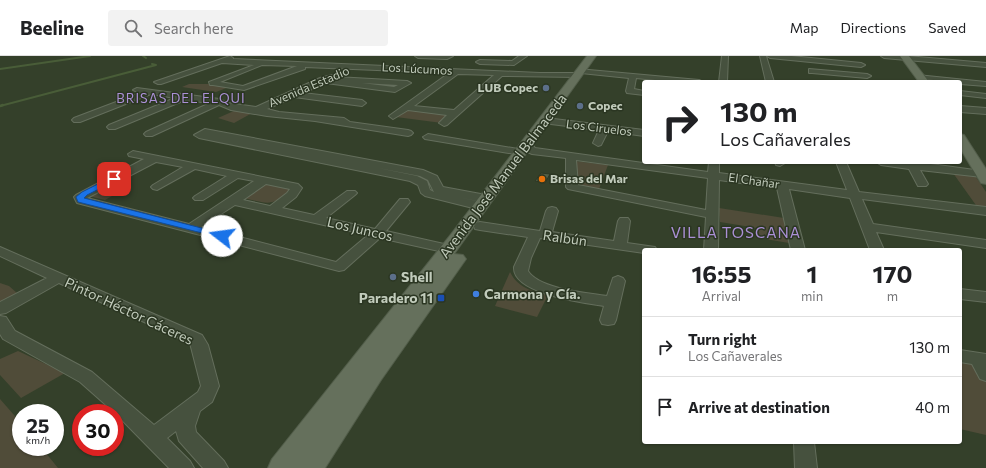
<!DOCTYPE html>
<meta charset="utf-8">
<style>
:root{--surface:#fff;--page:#f2f2f2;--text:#202124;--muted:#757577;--line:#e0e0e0}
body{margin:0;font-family:Commissioner,sans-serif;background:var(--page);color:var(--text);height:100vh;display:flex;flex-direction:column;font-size:15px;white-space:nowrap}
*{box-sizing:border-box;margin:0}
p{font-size:13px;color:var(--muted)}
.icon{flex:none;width:22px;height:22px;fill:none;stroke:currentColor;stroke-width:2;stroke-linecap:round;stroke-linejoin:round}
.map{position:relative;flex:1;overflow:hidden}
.drawer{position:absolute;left:642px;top:192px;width:320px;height:196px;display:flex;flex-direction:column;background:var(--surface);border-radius:4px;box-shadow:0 1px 3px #0004}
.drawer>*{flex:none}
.hud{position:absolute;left:642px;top:24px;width:320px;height:84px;border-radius:4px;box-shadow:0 1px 3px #0004;background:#fff;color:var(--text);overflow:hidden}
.speed{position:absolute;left:12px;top:348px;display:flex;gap:8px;font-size:20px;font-weight:700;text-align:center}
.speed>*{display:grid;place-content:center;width:52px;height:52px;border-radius:50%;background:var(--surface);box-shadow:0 1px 3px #0004;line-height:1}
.speed small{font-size:10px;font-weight:400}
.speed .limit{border:6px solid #d22;background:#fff;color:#111}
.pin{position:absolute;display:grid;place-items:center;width:34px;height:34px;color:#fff;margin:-17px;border-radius:8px;box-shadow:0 2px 6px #0006}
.me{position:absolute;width:44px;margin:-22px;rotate:285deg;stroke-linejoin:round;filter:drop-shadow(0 0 3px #0008)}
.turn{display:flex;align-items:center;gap:14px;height:84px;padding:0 12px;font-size:18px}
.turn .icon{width:52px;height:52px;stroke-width:2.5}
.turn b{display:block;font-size:28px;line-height:34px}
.eta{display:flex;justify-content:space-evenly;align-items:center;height:68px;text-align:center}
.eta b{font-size:24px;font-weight:700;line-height:28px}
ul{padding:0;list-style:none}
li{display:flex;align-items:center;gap:12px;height:60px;padding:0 12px;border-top:1px solid var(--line)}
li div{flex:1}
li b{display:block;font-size:15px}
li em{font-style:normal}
header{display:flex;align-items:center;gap:24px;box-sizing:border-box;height:56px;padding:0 20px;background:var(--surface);border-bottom:1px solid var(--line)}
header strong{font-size:19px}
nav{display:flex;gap:22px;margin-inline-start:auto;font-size:14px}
.search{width:280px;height:36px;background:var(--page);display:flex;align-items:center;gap:10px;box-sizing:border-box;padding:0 14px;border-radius:4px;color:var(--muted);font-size:15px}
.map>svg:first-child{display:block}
.green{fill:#504c39}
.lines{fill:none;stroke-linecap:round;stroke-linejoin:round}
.stream-far1{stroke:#495d38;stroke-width:2}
.stream{stroke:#495d38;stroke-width:2.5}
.building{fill:#535f46;stroke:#2d3824}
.minor-casing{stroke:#646e5c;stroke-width:2}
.major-casing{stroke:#525d4a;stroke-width:2}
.minor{fill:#46513e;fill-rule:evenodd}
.major{fill:#65705c;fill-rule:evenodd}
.route{fill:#1a73e8;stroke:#114b97}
.service-dot{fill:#5c6f8a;stroke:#2b3622;stroke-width:1.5}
.food-dot{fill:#e8710a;stroke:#2b3622;stroke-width:1.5}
.shop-dot{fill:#3f7fe0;stroke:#2b3622;stroke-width:1.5}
.transit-dot{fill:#1a4fb4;stroke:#2b3622;stroke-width:1.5}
.labels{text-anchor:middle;stroke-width:3;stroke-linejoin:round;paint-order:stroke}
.far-street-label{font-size:12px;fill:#c1cbbb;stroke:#2b3622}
.far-poi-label{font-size:12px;font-weight:bold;fill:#c1cbbb;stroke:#2b3622;text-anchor:start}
.far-neighbourhood-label{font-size:13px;letter-spacing:1px;fill:#ab90d6;stroke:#2b3622}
.street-label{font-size:14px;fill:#c1cbbb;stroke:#2b3622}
.poi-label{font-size:14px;font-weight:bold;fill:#c1cbbb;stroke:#2b3622;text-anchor:start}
.neighbourhood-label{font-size:15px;letter-spacing:1px;fill:#ab90d6;stroke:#2b3622}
</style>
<header>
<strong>Beeline</strong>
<div class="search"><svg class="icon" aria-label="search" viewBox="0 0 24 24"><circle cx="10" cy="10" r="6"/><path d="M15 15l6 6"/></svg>Search here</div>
<nav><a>Map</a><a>Directions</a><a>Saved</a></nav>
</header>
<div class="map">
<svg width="986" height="412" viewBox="0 0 986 412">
<rect width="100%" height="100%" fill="#34402a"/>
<!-- green -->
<path class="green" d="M189,28H213L229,31L216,36L182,31Z
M406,53L451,59L442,67L396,61Z
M236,54L254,56L234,67L218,62Z
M574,105L608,109L599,133L575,129Z
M953,117L976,121L986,136V153L978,152Z
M262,127L291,131L292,134C269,152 269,147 242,142Z
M108,128L126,132L105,144L89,140Z
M719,152L784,162L789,187L759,182L757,172L720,166Z
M510,216C518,232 532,235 548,239L537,261L495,250Z
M0,227L9,230L17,237L0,248Z
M18,295L65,317L21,342L0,319V303Z
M960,302L976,305L986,326V379L960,373Z
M0,343L21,367V391H41L58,412H0Z"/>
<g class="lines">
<!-- stream-far1 -->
<path class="stream-far1" d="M143,0L146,2
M0,13L90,0
M0,50L156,9L152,8"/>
<!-- stream -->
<path class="stream" d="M0,50L3,49"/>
</g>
<!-- building -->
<path class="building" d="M541,117L550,118L545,127L535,125Z"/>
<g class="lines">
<!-- minor casing -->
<g class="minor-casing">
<path id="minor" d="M230,0L233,2V3L540,17H577L581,19L577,21L502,20L447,69L444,70L439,67L447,59L408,54L393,63L389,60L449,17L305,11V13L244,34L213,29H210L209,26L254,9L222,7L161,28H158L154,26ZM262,9L297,10L243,30L220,26ZM458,18L494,19L454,54L414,50Z
M415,0H453L447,3L418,2Z
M519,0H527L514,9L480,8L476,6L480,4L512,5Z
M722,0H728L727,26H719Z
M760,0H766L774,26H766Z
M767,0H791L861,7L865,9L861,11L770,2Z
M881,0H907L986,7V11L884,2Z
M578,13L699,24L703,26H674L636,22L634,33L644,35V39L627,37L626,35L629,22L581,17H578Z
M809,13L867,18L871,20L867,22L812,17H809Z
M332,19L336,21L407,25L411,27L395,36L326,27L303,37L362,44L366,47L362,50L294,41L267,53L279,56L344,62L350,66L408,74L411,75L413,77L411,79L408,80L315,65L267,60L231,54L219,49L152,80H146L144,78L146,76L210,47L185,44L115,73H109L107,71L109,69L175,42L151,38L80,66H74L72,64L74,62L140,37L133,34L137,32L219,43L228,47L256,51L320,22ZM362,27L398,29L394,31Z
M917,19L986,26V30L960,28V26L920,23H917Z
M960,35L986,38V42L960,39Z
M960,50L986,52V58L960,56Z
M554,63L644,74V80L608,75L601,89L598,90L593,87L599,74L551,68L549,66Z
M205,73L423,114L437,120L443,131L486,139L490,140L492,143L490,146L486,147L458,141L485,147L487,150L485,153L481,154L425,140L421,137L418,129L410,125L199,82L194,79ZM378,112L420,120L428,124L434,136L430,134L427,125L417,120Z
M428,78L524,94L522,88L527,85L530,86L535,92L708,116L709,106H719V117L847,134L836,106H846L859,136L986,151V159L862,143L873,168L986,184V192L876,176L884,194H870L850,142L789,133L805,194H791L777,132L719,124L718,194H704L706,161L568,133L566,131V102L532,98L525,95V98L521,99L425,83L423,81ZM576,104L708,122L706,154L578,129Z
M133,95L298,128L302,132L296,141L282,152L314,159L347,135H355L357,137L355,139L326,162L375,173L400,143H408L410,146L386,175L453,190L455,193L453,196L448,197L380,182L344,214L339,215L77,147L74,141L76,139L144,103L129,100L128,98ZM156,106L183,111L153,129L151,131L153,133L157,134L195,113L227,120L195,140L193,142L195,144H203L238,122L254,125L189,168L87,142ZM266,128L290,133L287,137L270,150L243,144ZM235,149L368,179L336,206L201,171Z
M775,106H785V107L780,110L776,109Z
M876,106H916L982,115L986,116V120L982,121L920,114L928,128L926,130H918L909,113L881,109Z
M552,151L556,152L558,155L552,176L614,185L618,165L620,162H628L630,165L627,187L655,191L657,194H644V197L540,182L531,202L528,215C539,233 587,237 607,240L613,222L618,220L623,222L625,225L616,264L614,268L608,269L602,268L600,264L604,250C585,247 512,238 514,211L528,181L480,174L475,173L474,170L475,167L480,166L540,175L546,155L548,152Z
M0,191L202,279L208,289L219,330L212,346L200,355L195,370L196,376L224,405L228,412H203L179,385L176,375L167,382L190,405L194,412H169L115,357L80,326L3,283L0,278V260L6,261L15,275L92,316L154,369L198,336L201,330L190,287L59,227L6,257L0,258V246L47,222L0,200Z
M960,233L986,236V246L960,243Z
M960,294L986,298V325L980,323L972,308L960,306Z
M794,386H814L817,412H795Z"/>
</g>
<!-- major casing -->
<g class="major-casing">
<path id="major" d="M587,0H596L454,198L463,199L466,203L381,324L325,412H268L272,403L452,177Z
M900,0H909L929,26H919Z
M960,78L964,79L986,113V128L981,127L960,92Z"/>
</g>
<!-- minor -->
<use href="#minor" class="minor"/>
<!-- major -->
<use href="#major" class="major"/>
</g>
<!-- route -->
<path class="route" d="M114,120L118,123L117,124L87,139L84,142L225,178L226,180L222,182L78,146L76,141L82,136Z"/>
<!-- markers -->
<g class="service-dot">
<circle cx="546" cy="32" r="4"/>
<circle cx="580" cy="50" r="4"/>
<circle cx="393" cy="221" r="4"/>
</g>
<circle class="food-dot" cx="542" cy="123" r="4"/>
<circle class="shop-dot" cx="476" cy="238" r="4"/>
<rect class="transit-dot" x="437" y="238" width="8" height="8" rx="2"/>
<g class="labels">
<!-- far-street labels -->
<g class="far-street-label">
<text transform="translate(417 13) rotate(3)" y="4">Los Lúcumos</text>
<text transform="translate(309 31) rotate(-23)" y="4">Avenida Estadio</text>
<text transform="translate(599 72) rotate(7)" y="4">Los Ciruelos</text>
<text transform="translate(754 125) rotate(8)" y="4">El Chañar</text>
</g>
<!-- far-poi labels -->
<g class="far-poi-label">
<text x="538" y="36" text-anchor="end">LUB Copec</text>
<text x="588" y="54">Copec</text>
<text x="550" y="127">Brisas del Mar</text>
</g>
<!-- far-neighbourhood labels -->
<g class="far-neighbourhood-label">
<text x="181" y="47">BRISAS DEL ELQUI</text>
</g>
<!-- street labels -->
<g class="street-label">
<text transform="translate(503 120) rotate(-53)" y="5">Avenida José Manuel Balmaceda</text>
<text transform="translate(360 173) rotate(13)" y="5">Los Juncos</text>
<text transform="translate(565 182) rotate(8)" y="5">Ralbún</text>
<text transform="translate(129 255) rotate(25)" y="5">Pintor Héctor Cáceres</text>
</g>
<!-- poi labels -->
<g class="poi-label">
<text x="401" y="226">Shell</text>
<text x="484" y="243">Carmona y Cía.</text>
<text x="433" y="247" text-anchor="end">Paradero 11</text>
</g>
<!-- neighbourhood labels -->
<g class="neighbourhood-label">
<text x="736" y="182">VILLA TOSCANA</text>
</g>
</g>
</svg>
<div class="speed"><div>25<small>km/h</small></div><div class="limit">30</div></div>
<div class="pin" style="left:114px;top:123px;background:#d93025"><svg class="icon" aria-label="arrive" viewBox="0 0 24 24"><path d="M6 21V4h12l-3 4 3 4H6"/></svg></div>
<svg class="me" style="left:222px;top:180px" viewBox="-20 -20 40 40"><circle r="19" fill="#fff"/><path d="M0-13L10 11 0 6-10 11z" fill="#1a73e8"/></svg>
<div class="hud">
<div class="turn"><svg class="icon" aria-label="right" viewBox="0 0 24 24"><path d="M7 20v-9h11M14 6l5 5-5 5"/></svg><div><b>130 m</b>Los Cañaverales</div></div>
</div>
<section class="drawer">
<div class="eta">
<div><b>16:55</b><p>Arrival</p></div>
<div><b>1</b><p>min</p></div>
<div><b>170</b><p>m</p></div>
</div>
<ul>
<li><svg class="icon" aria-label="right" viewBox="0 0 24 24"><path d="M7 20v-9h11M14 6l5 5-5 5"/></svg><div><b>Turn right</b><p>Los Cañaverales</p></div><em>130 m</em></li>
<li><svg class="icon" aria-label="arrive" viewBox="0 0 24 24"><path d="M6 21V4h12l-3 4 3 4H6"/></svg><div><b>Arrive at destination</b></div><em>40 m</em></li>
</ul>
</section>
</div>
